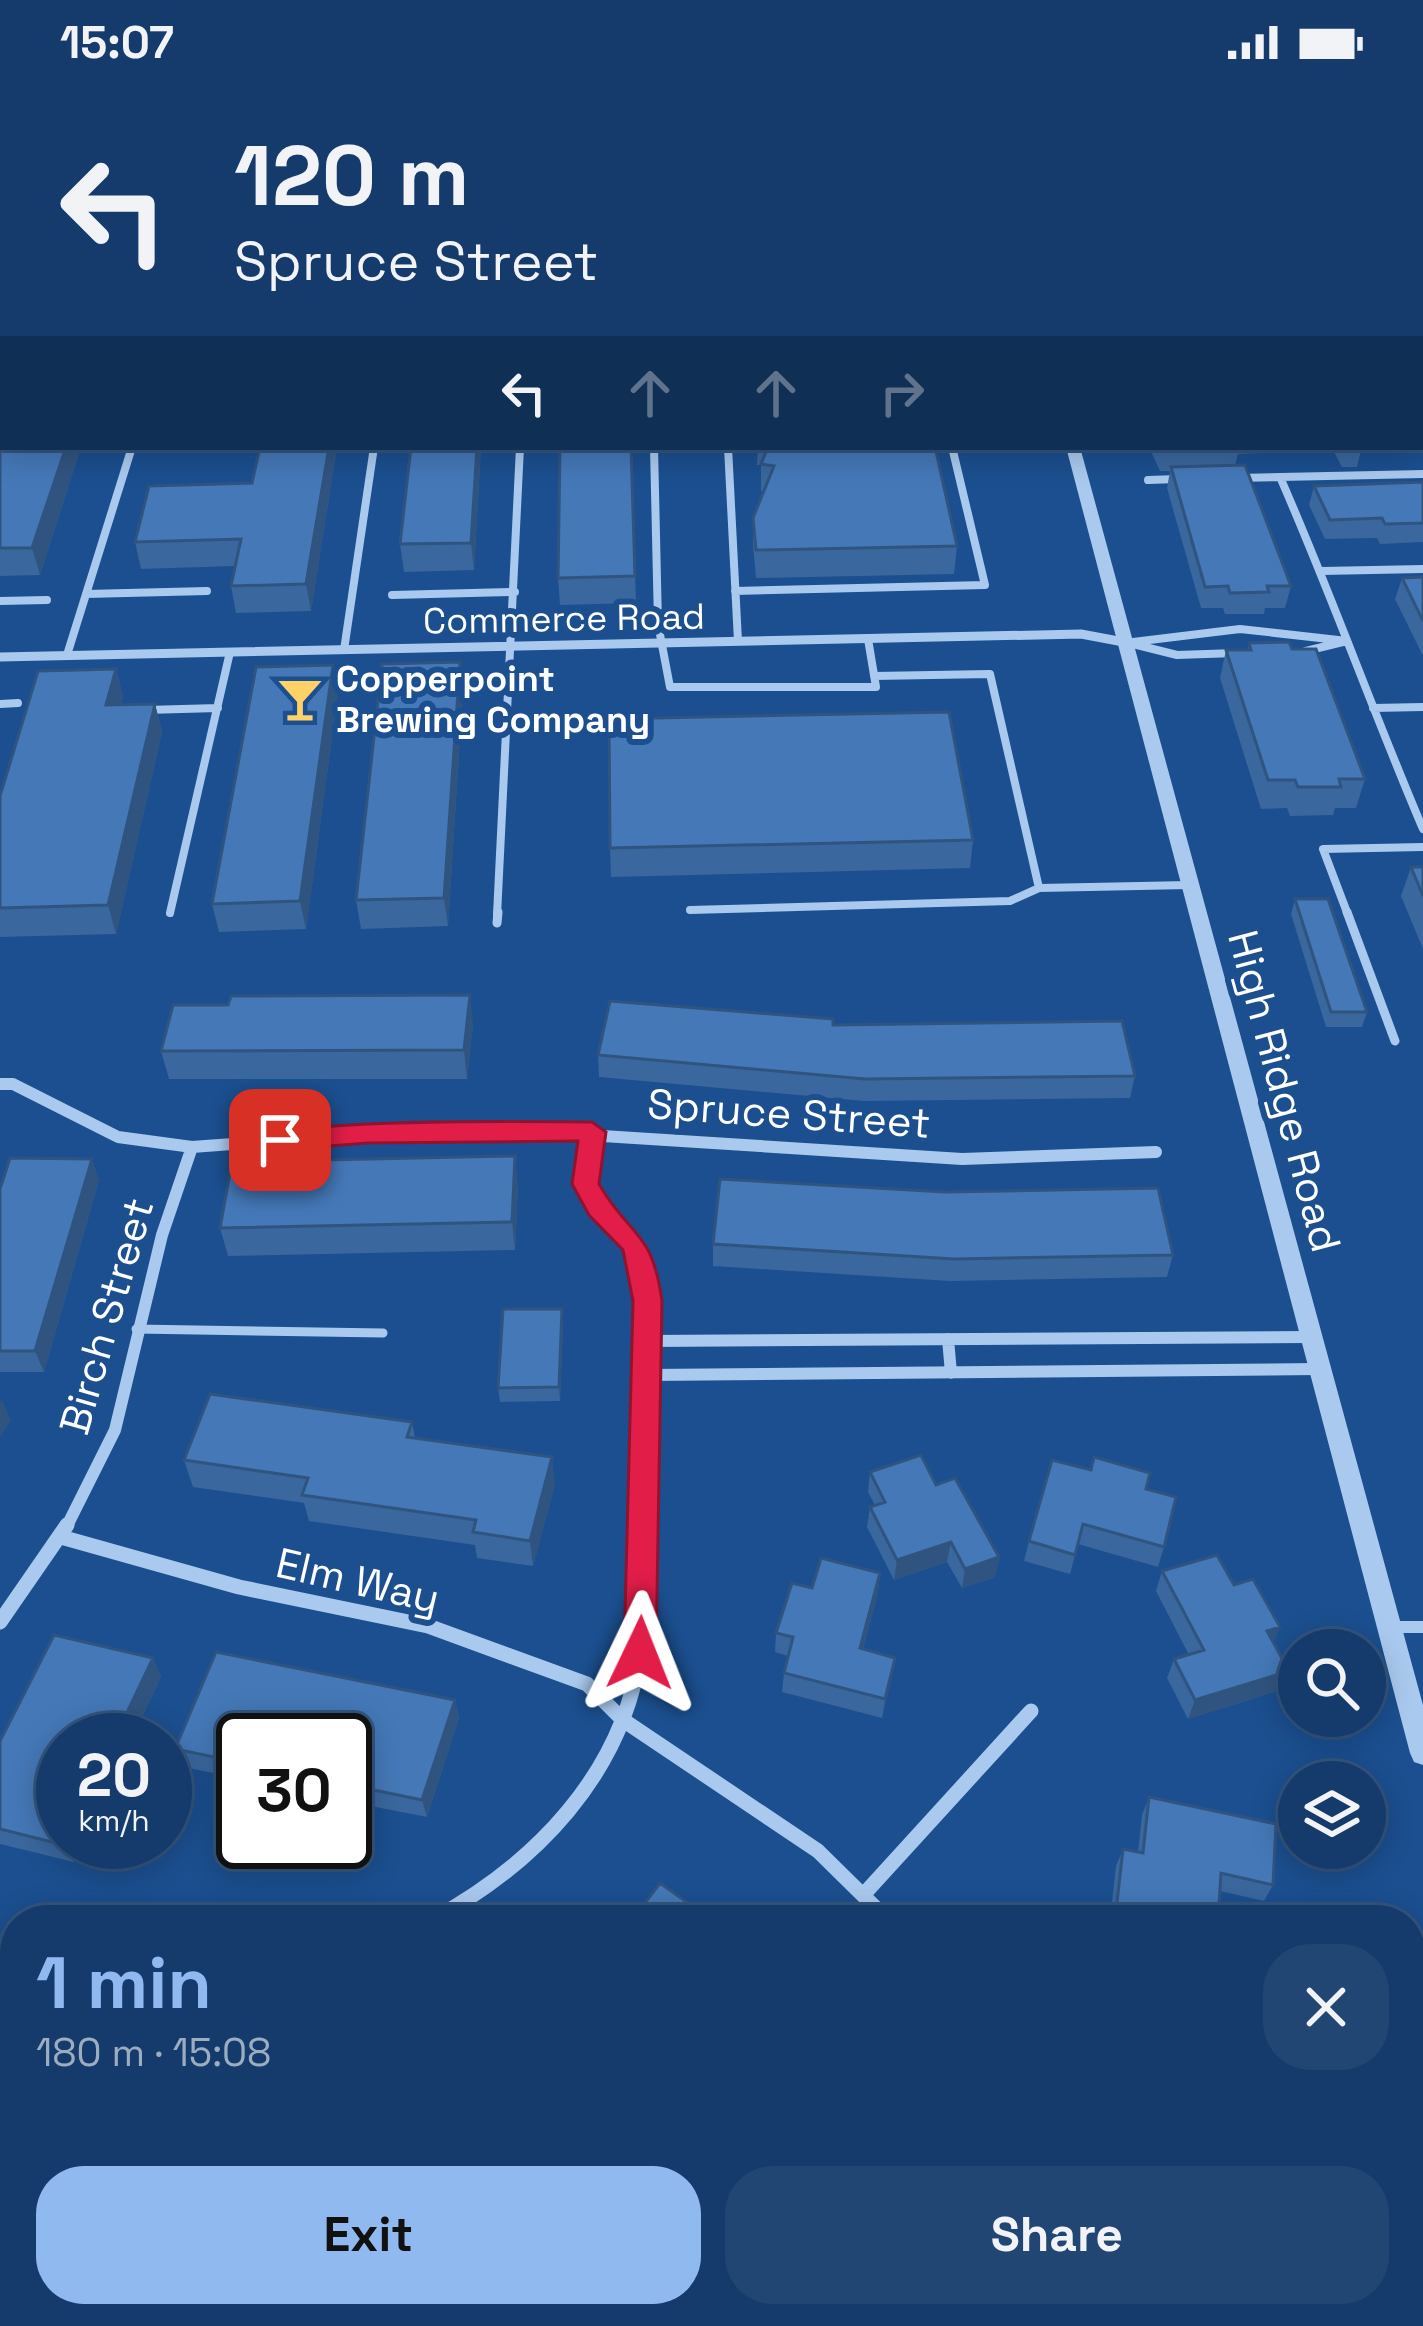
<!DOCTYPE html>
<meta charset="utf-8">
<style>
:root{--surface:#143b6b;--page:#214673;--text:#f1f3f6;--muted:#9dadc1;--line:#33557e;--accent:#90b9f0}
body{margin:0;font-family:"Space Grotesk",sans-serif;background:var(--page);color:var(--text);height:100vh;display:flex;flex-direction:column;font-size:45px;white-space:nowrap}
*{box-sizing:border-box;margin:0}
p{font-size:39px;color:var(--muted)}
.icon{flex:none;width:66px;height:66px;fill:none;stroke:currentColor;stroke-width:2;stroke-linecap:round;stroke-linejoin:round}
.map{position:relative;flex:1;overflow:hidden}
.drawer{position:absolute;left:0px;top:1821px;width:1425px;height:423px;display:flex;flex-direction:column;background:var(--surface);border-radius:48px 48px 0 0;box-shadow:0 6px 30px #0003,0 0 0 3px var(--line)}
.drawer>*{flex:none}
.hud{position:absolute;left:0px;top:0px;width:1425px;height:366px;box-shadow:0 6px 30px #0003,0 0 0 3px var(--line);background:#143b6b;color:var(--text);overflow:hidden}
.buttons{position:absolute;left:1278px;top:1545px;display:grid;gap:24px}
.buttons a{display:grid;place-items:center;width:108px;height:108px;border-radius:50%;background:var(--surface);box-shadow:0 6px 30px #0003,0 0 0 3px var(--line);font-size:60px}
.speed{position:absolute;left:36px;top:1629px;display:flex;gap:24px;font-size:60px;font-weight:700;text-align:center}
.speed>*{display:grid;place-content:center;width:156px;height:156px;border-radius:50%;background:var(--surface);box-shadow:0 6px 30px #0003,0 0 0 3px var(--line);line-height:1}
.speed small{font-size:30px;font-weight:400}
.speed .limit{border:6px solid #111;border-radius:18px;background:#fff;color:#111}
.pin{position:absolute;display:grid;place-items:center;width:102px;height:102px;color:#fff;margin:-51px;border-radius:24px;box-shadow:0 6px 18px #0006}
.me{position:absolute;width:132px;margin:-66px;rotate:2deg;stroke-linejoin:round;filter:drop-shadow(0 0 9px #0008)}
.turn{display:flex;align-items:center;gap:42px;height:252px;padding:0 36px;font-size:54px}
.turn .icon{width:156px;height:156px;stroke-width:2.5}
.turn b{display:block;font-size:84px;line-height:102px}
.lanes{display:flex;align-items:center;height:114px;padding:0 36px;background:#0003;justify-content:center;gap:60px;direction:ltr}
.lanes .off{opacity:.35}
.round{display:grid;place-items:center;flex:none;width:126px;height:126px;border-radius:48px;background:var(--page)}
.summary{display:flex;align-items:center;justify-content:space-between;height:204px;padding:0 36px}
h1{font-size:72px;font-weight:700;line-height:90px;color:var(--accent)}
.cta{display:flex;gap:24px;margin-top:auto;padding:24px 36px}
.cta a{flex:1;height:138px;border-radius:48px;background:var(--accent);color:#111;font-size:48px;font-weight:700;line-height:138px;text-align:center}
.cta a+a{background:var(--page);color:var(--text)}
.status{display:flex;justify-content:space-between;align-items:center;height:84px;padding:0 60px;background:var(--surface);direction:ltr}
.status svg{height:33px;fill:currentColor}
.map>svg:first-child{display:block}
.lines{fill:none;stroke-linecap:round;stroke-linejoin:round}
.service-far2{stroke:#a9c9ee;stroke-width:8}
.service-far1{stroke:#a9c9ee;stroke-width:9}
.service{stroke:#a9c9ee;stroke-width:12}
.minor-far2{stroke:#a9c9ee;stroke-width:9}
.minor-far1{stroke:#a9c9ee;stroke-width:12}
.minor{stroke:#a9c9ee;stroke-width:15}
.tertiary{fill:#a9c9ee;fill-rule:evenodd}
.wall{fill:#3a679d}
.shaded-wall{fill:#305480}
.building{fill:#4478b7;stroke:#305480;stroke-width:3}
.route{fill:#e11d48;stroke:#92132f;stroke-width:3}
.labels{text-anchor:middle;stroke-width:12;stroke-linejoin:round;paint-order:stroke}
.far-street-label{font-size:36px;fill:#fff;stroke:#1b4f8f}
.far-poi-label{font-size:36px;font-weight:bold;fill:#fff;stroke:#1b4f8f;text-anchor:start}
.street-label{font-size:42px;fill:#fff;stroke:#1b4f8f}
</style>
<div class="status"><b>15:07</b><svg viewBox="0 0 49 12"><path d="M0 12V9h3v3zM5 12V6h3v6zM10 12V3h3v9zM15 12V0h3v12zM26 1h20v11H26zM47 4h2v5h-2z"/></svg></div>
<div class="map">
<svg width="1423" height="2242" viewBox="0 0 1423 2242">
<rect width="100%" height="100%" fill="#1b4f8f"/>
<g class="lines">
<!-- service-far2 -->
<path class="service-far2" d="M654,363L658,540L670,603H876L868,555
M728,363L738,557
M1423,390L1280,393C1331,509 1373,628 1423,745
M1237,394L1280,393
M1148,396L1178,395
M1322,487L1423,485
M735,507L985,501L952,363
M86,510L207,507
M392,511L515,508
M0,517L47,516
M1133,558L1240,545L1347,557
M1129,559L1177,571L1236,569
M344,566L374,363
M1306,567L1347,557
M67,571L132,363
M874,592L990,590L1039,804L1189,801
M0,620L18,619
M1373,624L1423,623
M146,626L218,624
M690,826L1010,817L1039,804
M170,829L230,568
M497,831L520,363
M1348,831L1323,765L1423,763"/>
<!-- service-far1 -->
<path class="service-far1" d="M1347,828L1395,957
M497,839L498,828
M136,1245L383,1249"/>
<!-- service -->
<path class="service" d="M1392,1543H1423"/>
<!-- minor-far2 -->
<path class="minor-far2" d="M0,573L1081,550L1129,559"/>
<!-- minor-far1 -->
<path class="minor-far1" d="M0,1000H13L118,1053L192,1063L367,1050L524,1047L962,1075L1156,1068
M593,1048L589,1101L635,1162L645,1196L642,1444
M948,1255L951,1289
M649,1257L1309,1253
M648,1291L1318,1285
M66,1444L115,1346L162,1151L192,1063"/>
<!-- minor -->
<path class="minor" d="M61,1453L239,1503L428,1542L587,1600L623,1636L818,1767L888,1836
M0,1538L67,1441
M865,1809L1031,1627
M432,1836C535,1780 622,1691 640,1570C646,1529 642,1483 643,1441
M0,1876H15
M991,2229L992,2242
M226,2242L228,2229"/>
<!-- tertiary -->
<path class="tertiary" d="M938,0H948L949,3H939Z
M1422,288H1423V296H1422Z
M1066,363H1080L1423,1621V1681L1414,1678L1410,1669Z"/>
</g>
<!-- wall -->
<path class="wall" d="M0,0H232L231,3H3V25H0Z
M511,0H596V3H511Z
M724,0H838L839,3H725Z
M0,120H3V252H0Z
M1422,304L1423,364L1361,366L1357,383H1342L1333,366L1238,370L1235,381L1291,502L1285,524H1265L1264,530H1225L1223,524H1201L1167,404L1170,387H1160L1149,363H1422Z
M0,317L81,363L40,491L0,492Z
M337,363L311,527L236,529L231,502L235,482L141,485L135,458L252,399Z
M481,363L474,486L404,488L400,460Z
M631,363L636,519L560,521L558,494Z
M758,363H935L957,462L954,490L756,494L753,461V434L764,408L761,407V381H757Z
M1423,398V458L1380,460L1377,454L1325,455L1309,421L1314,402Z
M1423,493V572L1395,515L1402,494Z
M1249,559L1292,565L1365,695L1356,724H1335L1333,731L1290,732L1287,724L1261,725L1220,594L1226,566H1248Z
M116,585L123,613L121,621L155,620L162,648L116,850L0,853V712Z
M463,606L448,842L361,845L356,816Z
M338,609L306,845L219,848L212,820Z
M973,756L970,784L611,793L610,764Z
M1411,783H1423V865L1401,812Z
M1295,815L1367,928L1362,943H1326L1291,830Z
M473,940L467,995H169L161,967Z
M833,941L1135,992L1130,1014L864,1017L599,993L598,971Z
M99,1096L44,1288H0V1105Z
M518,1100L515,1166L228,1172L220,1144Z
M713,1160L1173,1171L1167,1193L950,1197L713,1182Z
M562,1225L563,1239L560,1317L500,1318L498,1304Z
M412,1338L415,1354L555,1400L533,1482L477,1474L475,1461L309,1437L304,1419L193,1403L184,1376Z
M870,1388L936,1401L999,1473L995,1493L962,1504L947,1478L894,1496L867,1443L870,1423L875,1421L868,1408Z
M1146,1405L1164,1463L1158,1483L1078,1460L1070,1490L1024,1477L1029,1457Z
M1162,1487L1280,1543L1273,1559L1280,1606L1188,1635L1167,1594L1174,1575L1189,1571L1156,1507Z
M880,1489L878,1508L863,1565L892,1593L882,1634L782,1608L784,1589L788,1572L775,1568L776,1549L812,1504Z
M153,1574L161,1593L131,1656H63L74,1778L0,1760V1657Z
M455,1616L459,1634L427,1733L345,1717V1656H243V1695L184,1683L175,1665Z
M1149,1713L1273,1801L1264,1817L1220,1807L1218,1836H1110L1116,1782L1123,1765L1138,1768L1142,1731Z
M0,2085L98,2242L11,2160H0Z
M1144,2229H1252L1253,2235L1247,2242H1146Z"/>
<!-- shaded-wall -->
<path class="shaded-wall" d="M66,363H81L40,491L32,464Z
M329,363H337L311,527L306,500Z
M477,363H481L474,486L471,459Z
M460,578L463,606L448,842L444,814Z
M333,581L338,609L306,845L300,817Z
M116,585L123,613L113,649L106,621Z
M155,620L162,648L116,850L108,821Z
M470,911L473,940L467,995L464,966Z
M515,1072L518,1100L515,1166L512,1138Z
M92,1075L99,1096L44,1288L35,1267Z
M562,1225L563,1239L560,1317L559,1303Z
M2,1316L11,1336L0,1354V1318Z
M552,1373L555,1400L533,1482L530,1457Z
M951,1458L947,1478L894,1496L897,1476Z
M999,1473L995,1493L962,1504L965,1485Z
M880,1489L878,1508L858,1583L860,1564Z
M1280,1543L1272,1562L1267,1547Z
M153,1574L161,1593L131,1656H114Z
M895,1574L892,1593L882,1634L885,1615Z
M1289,1587L1280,1606L1188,1635L1195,1616Z
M455,1616L459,1634L427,1733L422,1716Z
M66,1758H84L74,1778L64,1761Z
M87,2229H100L98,2242H85Z
M471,2229H476V2242H471Z"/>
<!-- building -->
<path class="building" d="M0,0H224L221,3H3V6L0,7Z
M796,0H838L839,3H797Z
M1052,0H1162L1164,3H1053Z
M0,120H3V226H0Z
M0,317H3V363H66L32,464H0Z
M260,363H329L306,500L231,502L241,455L135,458L149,402L252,399Z
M411,363H477L471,459L400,460Z
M560,363H631L635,492L558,494Z
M768,363H935L957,462L756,466L753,434L774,382L761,380Z
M1162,363H1238L1239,365L1164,367Z
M1245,381L1291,502H1267L1269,508L1230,509L1228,502L1205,503L1171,383Z
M1423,398V439L1385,440L1382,434L1330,436L1314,402Z
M1423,493V537L1402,494Z
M1289,558L1292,565H1316L1365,695H1339L1341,703H1298L1295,696H1268L1226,566H1251L1249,559Z
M460,578L444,814L356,816L382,580Z
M333,581L300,817L212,820L256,583Z
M116,585L106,621L155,620L108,821L0,824V712L38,587Z
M949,628L973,756L610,764L609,635Z
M1411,783H1423V812Z
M1295,815H1328L1367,928H1331Z
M470,911L464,966L161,967L173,921H228L231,912Z
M610,917L833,935V941L1122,937L1135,992L865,995L598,971Z
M515,1072L512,1138L220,1144L232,1078Z
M10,1074L92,1075L35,1267H0V1105Z
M720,1095L945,1108L1158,1104L1173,1171L954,1175L713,1160Z
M503,1225H562L559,1303L498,1304Z
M210,1310L412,1338L407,1353L552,1373L530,1457L473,1448L476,1436L302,1411L308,1394L184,1376Z
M921,1371L936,1401L955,1394L999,1473L965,1485L951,1458L897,1476L870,1423L885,1418L870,1388Z
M1094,1373L1150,1389L1146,1405L1176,1413L1164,1463L1083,1440L1075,1471L1029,1457L1052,1376L1091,1386Z
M1217,1471L1234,1501L1253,1495L1280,1543L1267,1547L1289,1587L1195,1616L1174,1575L1204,1566L1162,1487Z
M821,1474L880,1489L860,1564L895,1574L885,1615L784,1589L793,1553L776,1549L792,1499L812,1504Z
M54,1551L153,1574L114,1656H63L64,1761L0,1745V1657Z
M216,1568L455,1616L422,1716L345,1700V1656H243V1679L175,1665Z
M1149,1713L1276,1740L1273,1801L1221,1789L1218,1836H1115L1123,1765L1143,1769Z
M660,1799L712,1836H632Z
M15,2059V2229H87L85,2242H0V2218L13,2147H0V2085H10Z
M366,2229H471V2242H366Z
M761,2229H883L884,2242H761Z
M1154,2229H1252L1253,2235H1238L1239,2242H1156Z"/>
<!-- route -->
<path class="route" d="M592,1038L606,1048L599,1100C630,1154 652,1144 662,1217L656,1569L651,1579L640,1584L628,1579L624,1569L633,1217L623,1166L589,1131L572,1100L578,1057L367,1059L280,1066L266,1056C283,1033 547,1038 592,1038Z"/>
<!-- icons -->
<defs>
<g id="bar-bare" transform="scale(3.6)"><path d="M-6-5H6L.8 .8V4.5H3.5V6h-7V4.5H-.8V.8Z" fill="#ffd166" stroke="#1b4f8f" stroke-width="2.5" paint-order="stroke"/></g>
</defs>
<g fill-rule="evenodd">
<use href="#bar-bare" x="300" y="615"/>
</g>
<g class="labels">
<!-- far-street labels -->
<g class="far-street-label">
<text transform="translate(564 534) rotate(-1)" y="13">Commerce Road</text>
</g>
<!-- far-poi labels -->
<g class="far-poi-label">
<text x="336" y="607">Copperpoint<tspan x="336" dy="41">Brewing Company</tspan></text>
</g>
<!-- street labels -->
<g class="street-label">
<text transform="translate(1285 1007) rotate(75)" y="15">High Ridge Road</text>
<text transform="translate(789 1029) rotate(4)" y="15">Spruce Street</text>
<text transform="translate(106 1232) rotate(-74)" y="15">Birch Street</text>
<text transform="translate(358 1496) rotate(13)" y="15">Elm Way</text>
</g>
</g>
</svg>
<div class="buttons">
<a><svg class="icon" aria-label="search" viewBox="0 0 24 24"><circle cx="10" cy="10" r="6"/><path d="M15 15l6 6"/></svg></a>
<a><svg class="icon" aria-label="layers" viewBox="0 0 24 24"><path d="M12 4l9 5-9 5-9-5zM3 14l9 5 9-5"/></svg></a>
</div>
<div class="speed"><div>20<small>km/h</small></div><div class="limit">30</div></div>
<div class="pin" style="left:280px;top:1056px;background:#d93025"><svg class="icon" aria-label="arrive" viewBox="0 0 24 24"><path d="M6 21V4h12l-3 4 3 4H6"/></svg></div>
<svg class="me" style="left:640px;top:1569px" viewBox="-20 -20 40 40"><path d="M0-17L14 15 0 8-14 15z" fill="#e11d48" stroke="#fff" stroke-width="4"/></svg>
<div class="hud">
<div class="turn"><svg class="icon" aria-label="left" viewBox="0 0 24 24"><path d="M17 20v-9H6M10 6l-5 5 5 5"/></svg><div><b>120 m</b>Spruce Street</div></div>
<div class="lanes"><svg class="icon" aria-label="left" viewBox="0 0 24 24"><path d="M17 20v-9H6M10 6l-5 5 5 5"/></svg><svg class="icon off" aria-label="ahead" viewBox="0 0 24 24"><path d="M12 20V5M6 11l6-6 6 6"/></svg><svg class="icon off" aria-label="ahead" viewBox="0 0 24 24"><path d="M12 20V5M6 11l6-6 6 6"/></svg><svg class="icon off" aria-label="right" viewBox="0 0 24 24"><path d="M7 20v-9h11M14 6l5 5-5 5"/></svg></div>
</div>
<section class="drawer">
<div class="summary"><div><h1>1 min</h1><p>180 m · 15:08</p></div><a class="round"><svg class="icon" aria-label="close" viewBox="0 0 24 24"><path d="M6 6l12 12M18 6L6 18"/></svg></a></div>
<div class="cta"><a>Exit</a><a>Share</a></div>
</section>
</div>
